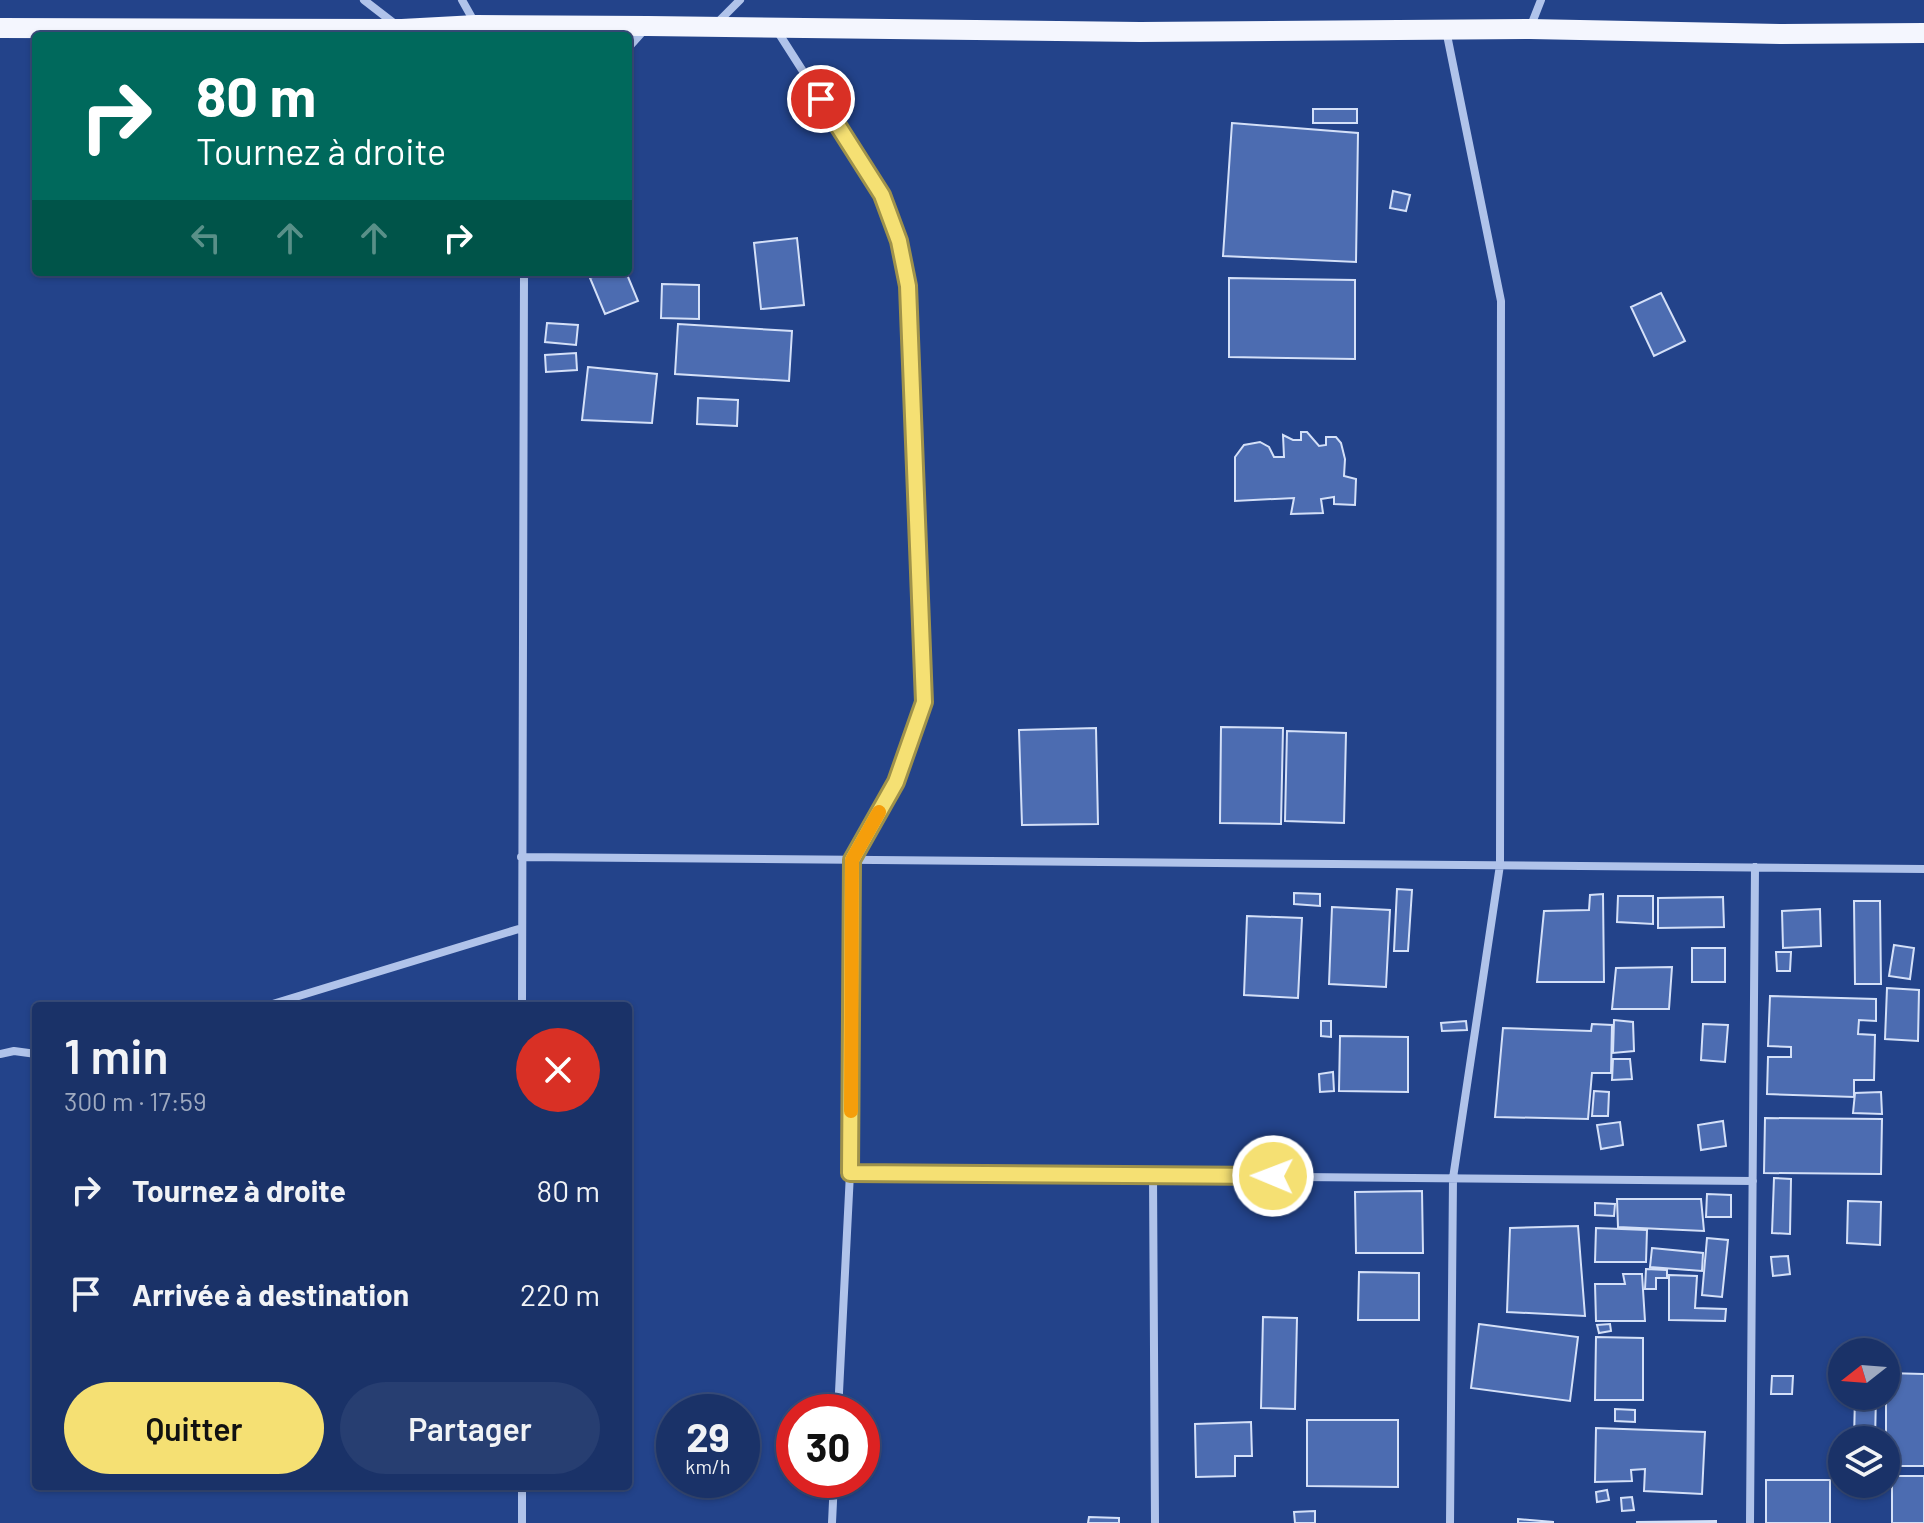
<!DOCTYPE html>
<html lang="fr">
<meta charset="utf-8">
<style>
:root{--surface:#1a3268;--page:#273e71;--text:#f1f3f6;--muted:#9faac0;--line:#384d7c;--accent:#f5e073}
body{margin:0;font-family:Barlow,sans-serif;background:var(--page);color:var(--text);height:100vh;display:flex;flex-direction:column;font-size:30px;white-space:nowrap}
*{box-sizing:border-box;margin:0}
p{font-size:26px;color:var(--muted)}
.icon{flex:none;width:44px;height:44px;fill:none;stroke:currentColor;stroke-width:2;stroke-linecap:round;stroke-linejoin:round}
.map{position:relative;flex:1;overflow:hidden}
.details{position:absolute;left:32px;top:1002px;width:600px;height:488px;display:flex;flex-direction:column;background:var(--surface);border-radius:8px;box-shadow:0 2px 6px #0004,0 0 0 2px var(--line)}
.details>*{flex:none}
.hud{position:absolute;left:32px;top:32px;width:600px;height:244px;border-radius:8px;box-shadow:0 2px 6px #0004,0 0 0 2px var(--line);background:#00695c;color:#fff;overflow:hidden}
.needle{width:52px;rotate:253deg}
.controls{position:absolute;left:1828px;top:1338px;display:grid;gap:16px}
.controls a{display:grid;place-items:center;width:72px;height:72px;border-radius:50%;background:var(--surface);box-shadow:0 2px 6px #0004,0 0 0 2px var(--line);font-size:40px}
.speed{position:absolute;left:656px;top:1394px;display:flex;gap:16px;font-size:40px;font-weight:700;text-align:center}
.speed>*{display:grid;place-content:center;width:104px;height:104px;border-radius:50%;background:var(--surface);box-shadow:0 2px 6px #0004,0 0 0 2px var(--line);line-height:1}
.speed small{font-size:20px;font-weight:400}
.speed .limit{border:12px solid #d22;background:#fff;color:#111}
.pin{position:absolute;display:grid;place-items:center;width:68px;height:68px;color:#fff;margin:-34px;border:4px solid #fff;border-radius:50%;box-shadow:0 2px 8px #0007}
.me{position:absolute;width:88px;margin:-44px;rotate:271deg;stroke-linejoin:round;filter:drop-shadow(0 0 6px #0008)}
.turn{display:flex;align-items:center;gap:28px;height:168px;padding:0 32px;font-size:36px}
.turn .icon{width:104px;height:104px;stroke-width:2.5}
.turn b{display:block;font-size:56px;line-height:68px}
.lanes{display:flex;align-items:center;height:76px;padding:0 32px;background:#0003;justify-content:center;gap:40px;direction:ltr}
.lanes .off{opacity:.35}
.round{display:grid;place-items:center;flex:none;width:84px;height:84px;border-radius:42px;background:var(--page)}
.overview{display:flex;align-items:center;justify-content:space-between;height:136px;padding:0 32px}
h1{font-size:48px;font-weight:600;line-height:60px}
.primary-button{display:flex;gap:16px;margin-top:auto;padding:16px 32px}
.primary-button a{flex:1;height:92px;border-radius:48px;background:var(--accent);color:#111;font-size:32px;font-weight:600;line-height:92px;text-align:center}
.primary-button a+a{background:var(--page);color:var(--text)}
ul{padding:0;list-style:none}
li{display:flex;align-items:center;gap:24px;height:104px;padding:0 32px}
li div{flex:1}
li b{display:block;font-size:30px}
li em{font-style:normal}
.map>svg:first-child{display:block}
.building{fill:#4c6cb1;stroke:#d4e0f8;stroke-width:2}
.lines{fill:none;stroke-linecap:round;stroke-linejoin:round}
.street{stroke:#b0c3ea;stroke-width:8}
.primary{stroke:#f4f6fe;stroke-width:20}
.route-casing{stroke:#9f924b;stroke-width:20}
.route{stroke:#f5e073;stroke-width:14}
.slow{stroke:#f59e0b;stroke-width:14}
</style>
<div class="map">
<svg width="1924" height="1523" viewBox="0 0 1924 1523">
<rect width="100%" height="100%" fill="#23438a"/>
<!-- building -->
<path class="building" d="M1313,109H1357V123H1313Z
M1232,123L1358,133L1356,262L1223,256Z
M1393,191L1410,195L1406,211L1390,208Z
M797,238L804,305L761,309L754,243Z
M605,272H626L638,301L605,314L590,278Z
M1229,278L1355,280V359L1229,357Z
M662,284L699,285V319L661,318Z
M1661,293L1685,341L1654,356L1631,307Z
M547,323L578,325L576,345L545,342Z
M678,324L792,331L789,381L675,374Z
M576,353L577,370L546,372L545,355Z
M588,367L657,374L652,423L582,420Z
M698,398L738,400L737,426L697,424Z
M1301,432H1307L1319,446L1326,445V437H1336L1341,443L1345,459L1344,476L1356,479L1355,505L1334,504V497L1321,499L1323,513L1291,514L1294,498L1235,501V457L1244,445L1260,442L1269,447L1274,457H1284L1283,435L1293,440H1301Z
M1221,727L1283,728L1281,824L1220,823Z
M1096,728L1098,824L1022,825L1019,730Z
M1287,731L1346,733L1344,823L1285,821Z
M1397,889L1412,890L1408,951H1394Z
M1294,893L1320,894V906L1294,904Z
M1603,894L1604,982H1537L1544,911L1589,910L1590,895Z
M1618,896H1653V924L1617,922Z
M1723,897L1724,927L1658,928V898Z
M1854,901H1880L1881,984H1855Z
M1332,907L1390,910L1386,987L1329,984Z
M1820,909L1821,946L1783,948L1782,911Z
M1247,916L1302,918L1298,998L1244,995Z
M1894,945L1914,948L1910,979L1889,976Z
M1692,948H1725V982H1692Z
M1776,952H1791L1790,971H1777Z
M1672,967L1669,1009H1612L1616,968Z
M1887,988L1919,990L1918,1041L1885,1039Z
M1770,996L1876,999V1021L1859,1020L1858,1034L1875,1035L1874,1080H1854V1097L1767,1094L1768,1057H1791V1047L1768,1046Z
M1614,1020L1633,1022L1634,1051L1613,1053Z
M1321,1021H1331V1037L1321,1036Z
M1466,1021L1467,1030L1442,1031L1441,1023Z
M1592,1024L1612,1025L1611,1073H1592L1588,1119L1495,1117L1503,1028L1591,1031Z
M1703,1024L1728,1025L1725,1062L1701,1060Z
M1340,1036L1408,1037V1092L1339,1091Z
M1613,1059H1630L1632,1079L1612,1080Z
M1333,1072L1334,1091L1320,1092L1319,1074Z
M1594,1091L1609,1092L1608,1116H1592Z
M1881,1092L1882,1114L1853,1113L1855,1093Z
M1765,1118L1882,1119L1881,1174L1764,1173Z
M1723,1121L1726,1146L1701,1150L1698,1125Z
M1620,1122L1623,1145L1601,1149L1597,1125Z
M1774,1178L1791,1179L1790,1234L1772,1233Z
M1422,1191L1423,1253H1356L1355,1192Z
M1707,1194L1731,1195V1217H1706Z
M1617,1199H1701L1704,1231L1618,1227Z
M1848,1201L1881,1202L1880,1245L1847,1243Z
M1595,1203L1615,1204L1614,1216L1595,1215Z
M1578,1226L1585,1316L1507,1312L1510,1228Z
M1596,1228L1647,1230L1646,1262H1595Z
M1707,1238L1728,1240L1722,1297L1702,1295Z
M1652,1248L1703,1253L1702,1271L1650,1267Z
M1788,1256L1790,1274L1773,1276L1771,1257Z
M1646,1269L1667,1270V1278H1656V1289H1645Z
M1359,1272L1419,1273V1320H1358Z
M1623,1274H1642L1645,1321H1596L1595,1284H1625Z
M1669,1275L1697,1276L1695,1308L1726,1309L1725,1321L1669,1320Z
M1263,1317L1297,1318L1295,1409L1261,1408Z
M1479,1324L1578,1337L1570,1401L1471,1388Z
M1610,1324L1611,1331L1599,1333L1597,1325Z
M1596,1337L1643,1338V1400H1595Z
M1886,1373L1924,1374V1466H1886Z
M1772,1376H1793L1792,1394H1771Z
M1855,1396H1876L1875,1440H1854Z
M1615,1409L1635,1410V1422L1615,1421Z
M1307,1420H1398V1487L1307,1486Z
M1251,1422L1252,1456H1235V1476L1196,1477L1195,1424Z
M1596,1428L1705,1432L1702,1494L1644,1491L1645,1469L1631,1470L1632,1481L1595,1482Z
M1892,1476H1924V1523H1892Z
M1766,1480H1830V1523H1766Z
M1607,1490L1609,1500L1597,1502L1596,1492Z
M1632,1497L1634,1510L1622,1511L1621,1498Z
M1315,1511V1523H1295L1294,1512Z
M1089,1517L1119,1518V1523H1088Z
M1518,1519L1553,1522V1523H1518Z
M1716,1521V1523H1637V1522Z"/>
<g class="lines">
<!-- street -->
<path class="street" d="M364,0L395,24
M462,0L476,25
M717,23L740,0
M1530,28L1541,0
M776,29L882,195L899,241L908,286L924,702L896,782L852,860L850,1173L838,1412
M1446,30L1501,301L1500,865L1453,1178L1450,1523
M628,48L645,29
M521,857L1924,869
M266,1006L522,928
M522,1006L524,272
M0,1054L14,1051L36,1054
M850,1173L1753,1181
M1153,1175L1155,1523
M522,1486V1523
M832,1523L834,1480
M1750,1523L1755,867"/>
<!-- primary -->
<path class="primary" d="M0,28L402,29L476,25L648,26L1140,32L1530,29L1782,34L1924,33"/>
</g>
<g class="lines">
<!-- route casing -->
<g class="route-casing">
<path id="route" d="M821,99L882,195L899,241L908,286L924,702L896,782L852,860L850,1173L1273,1176"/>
</g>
<!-- route -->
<use href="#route" class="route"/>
<!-- slow -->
<path class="slow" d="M851,1111L852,860L879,812"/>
</g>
</svg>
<div class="controls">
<a><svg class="needle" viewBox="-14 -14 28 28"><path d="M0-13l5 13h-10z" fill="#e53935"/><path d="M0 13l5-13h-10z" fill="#9faac0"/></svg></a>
<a><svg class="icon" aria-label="layers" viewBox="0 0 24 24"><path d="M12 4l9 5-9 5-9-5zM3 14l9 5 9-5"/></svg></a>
</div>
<div class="speed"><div>29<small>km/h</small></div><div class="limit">30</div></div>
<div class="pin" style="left:821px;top:99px;background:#d93025"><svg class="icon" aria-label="arrive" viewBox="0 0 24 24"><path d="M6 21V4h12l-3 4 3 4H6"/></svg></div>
<svg class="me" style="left:1273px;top:1176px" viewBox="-20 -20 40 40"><circle r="17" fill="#f5e073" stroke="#fff" stroke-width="3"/><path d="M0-11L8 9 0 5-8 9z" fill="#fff"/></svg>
<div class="hud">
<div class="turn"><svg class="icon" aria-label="right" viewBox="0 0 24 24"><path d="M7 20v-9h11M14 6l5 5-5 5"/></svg><div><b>80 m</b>Tournez à droite</div></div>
<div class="lanes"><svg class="icon off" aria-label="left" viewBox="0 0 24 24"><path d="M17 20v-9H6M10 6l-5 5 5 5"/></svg><svg class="icon off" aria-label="ahead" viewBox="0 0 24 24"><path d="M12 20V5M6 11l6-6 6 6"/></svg><svg class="icon off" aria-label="ahead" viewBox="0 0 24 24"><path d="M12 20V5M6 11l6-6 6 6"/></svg><svg class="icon" aria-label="right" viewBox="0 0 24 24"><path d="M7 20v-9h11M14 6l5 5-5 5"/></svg></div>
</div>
<section class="details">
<div class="overview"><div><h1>1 min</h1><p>300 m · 17:59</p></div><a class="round" style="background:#d93025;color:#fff"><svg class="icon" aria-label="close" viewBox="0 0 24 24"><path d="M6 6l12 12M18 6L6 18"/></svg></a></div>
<ul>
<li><svg class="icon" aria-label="right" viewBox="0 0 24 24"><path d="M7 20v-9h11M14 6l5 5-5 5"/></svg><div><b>Tournez à droite</b></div><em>80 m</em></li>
<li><svg class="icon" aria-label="arrive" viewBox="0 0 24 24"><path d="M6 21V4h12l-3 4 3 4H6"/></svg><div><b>Arrivée à destination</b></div><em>220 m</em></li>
</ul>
<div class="primary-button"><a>Quitter</a><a>Partager</a></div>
</section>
</div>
